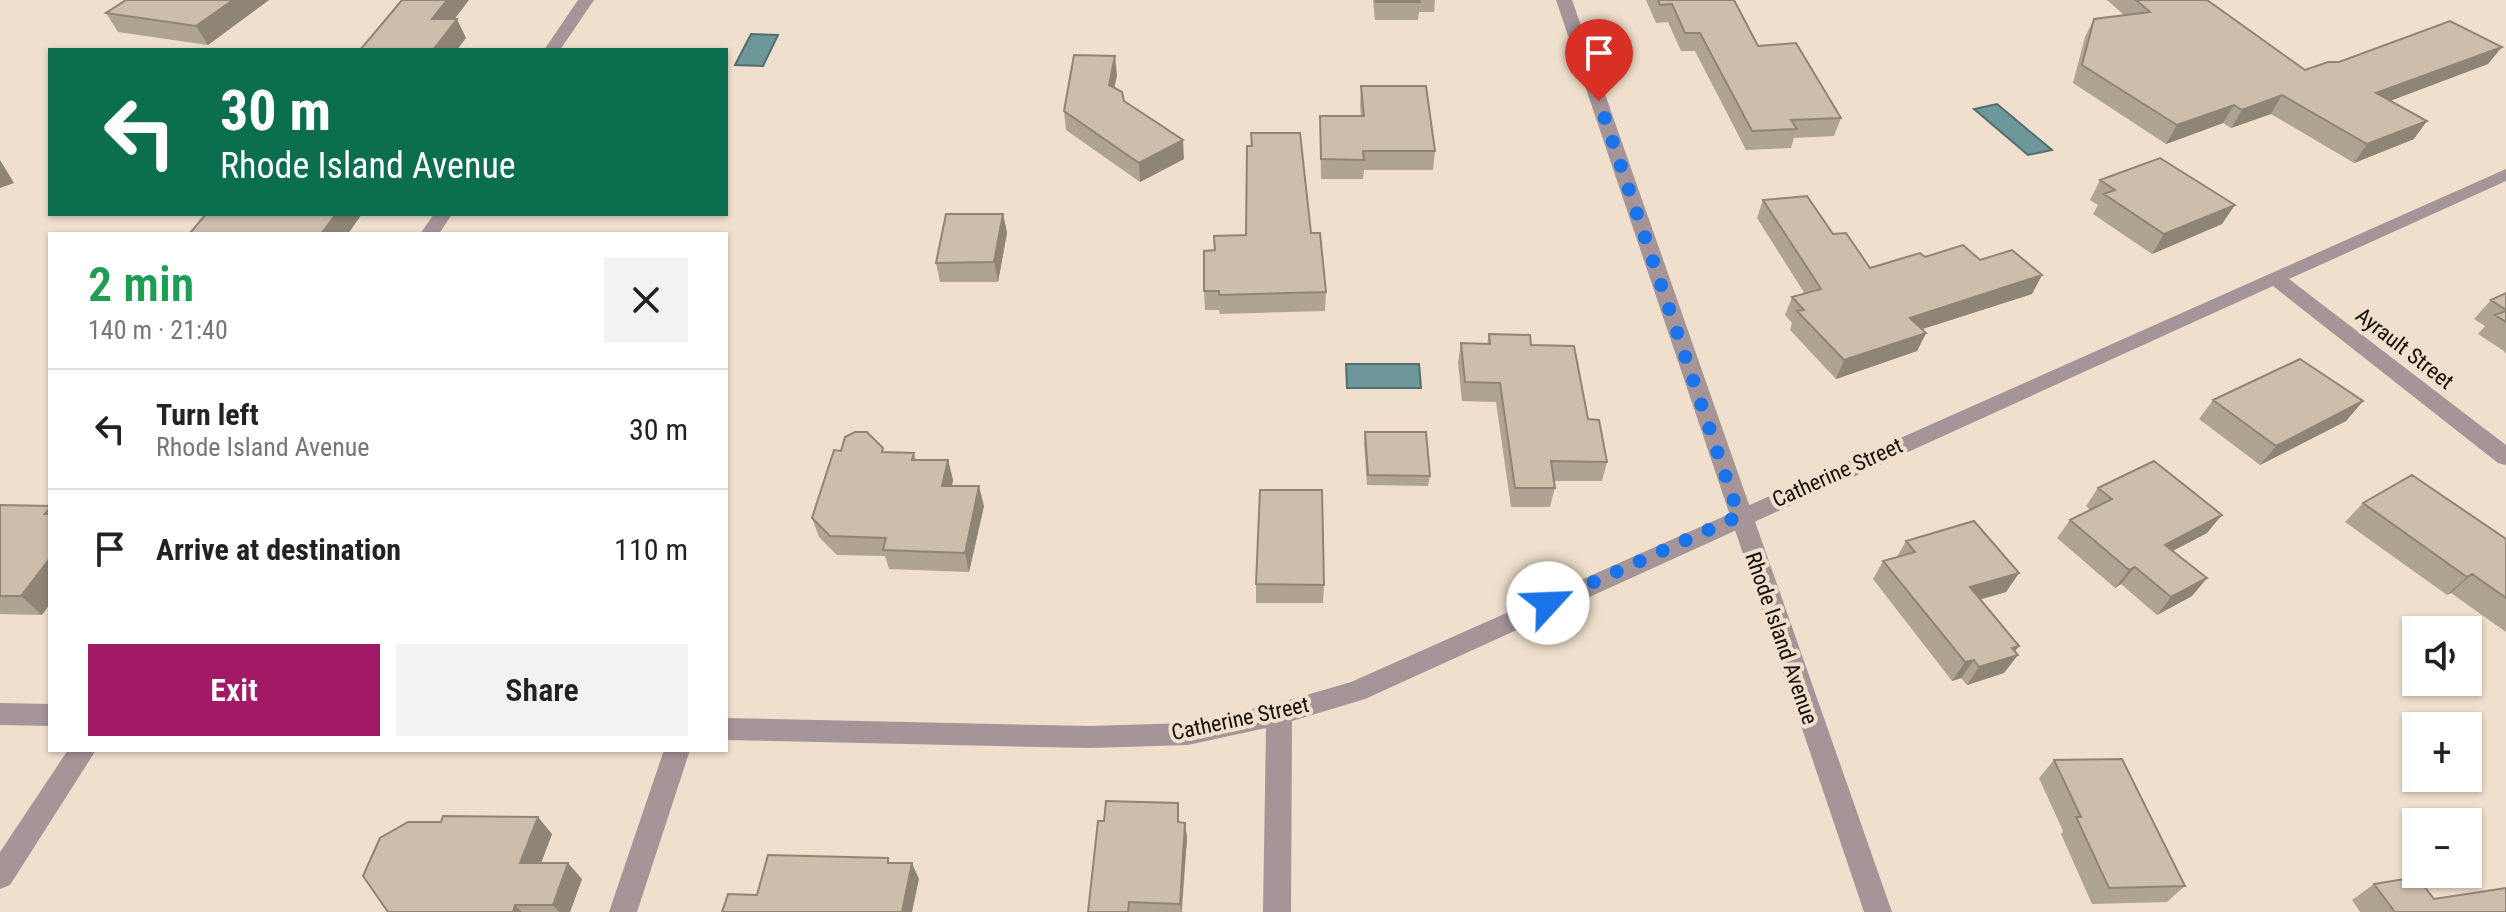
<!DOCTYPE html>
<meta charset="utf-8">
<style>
:root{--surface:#fff;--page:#f2f2f2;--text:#222;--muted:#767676;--line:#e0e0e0;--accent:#a21a65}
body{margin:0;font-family:"Roboto Condensed",sans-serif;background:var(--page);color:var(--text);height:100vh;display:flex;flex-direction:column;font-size:30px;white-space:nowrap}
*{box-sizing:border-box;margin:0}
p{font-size:26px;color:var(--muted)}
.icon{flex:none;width:44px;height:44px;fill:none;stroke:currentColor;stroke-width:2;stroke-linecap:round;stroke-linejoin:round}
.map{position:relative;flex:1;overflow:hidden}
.panel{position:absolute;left:48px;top:232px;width:680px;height:520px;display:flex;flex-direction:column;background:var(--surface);border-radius:0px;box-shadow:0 2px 6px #0004}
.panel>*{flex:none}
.hud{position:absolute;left:48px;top:48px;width:680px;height:168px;border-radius:0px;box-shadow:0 2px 6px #0004;background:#0b6e4f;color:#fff;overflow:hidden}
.buttons{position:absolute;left:2402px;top:616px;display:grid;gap:16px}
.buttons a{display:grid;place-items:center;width:80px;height:80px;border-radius:0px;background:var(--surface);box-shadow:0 2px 6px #0004;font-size:40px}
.pin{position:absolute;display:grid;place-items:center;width:68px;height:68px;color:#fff;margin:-82px -34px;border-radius:50% 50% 50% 0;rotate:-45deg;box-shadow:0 0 8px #0007}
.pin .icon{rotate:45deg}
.me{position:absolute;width:88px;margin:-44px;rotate:65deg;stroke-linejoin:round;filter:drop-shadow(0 0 6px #0008)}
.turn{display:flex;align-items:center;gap:28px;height:168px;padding:0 40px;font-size:36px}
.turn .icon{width:104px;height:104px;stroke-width:2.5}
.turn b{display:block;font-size:56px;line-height:68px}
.round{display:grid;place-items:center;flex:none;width:84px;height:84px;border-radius:0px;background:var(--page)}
.summary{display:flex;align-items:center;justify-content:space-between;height:136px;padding:0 40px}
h1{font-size:48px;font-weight:600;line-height:60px;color:#1e9e55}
.primary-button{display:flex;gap:16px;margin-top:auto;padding:16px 40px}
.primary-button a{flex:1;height:92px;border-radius:0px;background:var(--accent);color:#fff;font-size:32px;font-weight:600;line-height:92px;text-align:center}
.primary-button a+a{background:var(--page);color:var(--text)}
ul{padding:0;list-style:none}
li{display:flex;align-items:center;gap:24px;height:120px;padding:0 40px;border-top:2px solid var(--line)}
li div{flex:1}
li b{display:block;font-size:30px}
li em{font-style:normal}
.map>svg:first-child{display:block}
.water{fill:#6d9798;stroke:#526e6d;stroke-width:2}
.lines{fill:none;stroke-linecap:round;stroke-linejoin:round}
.minor{fill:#a59498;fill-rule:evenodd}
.tertiary{fill:#a59498;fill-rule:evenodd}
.wall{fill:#afa392}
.shaded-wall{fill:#8f8577}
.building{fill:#ccbeaa;stroke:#8f8577;stroke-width:2}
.route{stroke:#1a73e8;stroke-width:14;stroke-dasharray:0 25.2}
.labels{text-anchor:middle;stroke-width:8;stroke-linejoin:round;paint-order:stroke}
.street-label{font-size:22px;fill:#140f08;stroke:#efdfcc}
</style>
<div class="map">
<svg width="2506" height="912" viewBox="0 0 2506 912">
<rect width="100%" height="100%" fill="#efdfcc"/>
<!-- water -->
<path class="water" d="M751,34L778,35L763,66L735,65Z
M1997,104L2052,150L2028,155L1974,109Z
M1346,364H1419L1421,388H1347Z"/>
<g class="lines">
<!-- minor -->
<path class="minor" d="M578,0H594L560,50H544Z
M2506,169V181L2289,279L2506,445V465L2498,463L2273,286L1365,699L1292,721L1291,912H1263L1266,728L1188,745L1089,748L726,740V718L1089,726L1188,723L1279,703L1351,682Z
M434,214H452L439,234H420Z
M0,703L50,704V726L0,725Z
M68,750H96L10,885L0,889V852Z
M664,750H690L637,912H609Z"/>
<!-- tertiary -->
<path class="tertiary" d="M1556,0H1572L1892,912H1864Z"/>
</g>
<!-- wall -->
<path class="wall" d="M269,0L208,45L118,32L106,13Z
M1373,0H1435L1434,12H1419L1418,20H1375Z
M1646,0H1734L1758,46L1841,118L1834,136L1794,138L1791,148L1746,150L1695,51H1681L1668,22L1656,23Z
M2107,0H2207L2305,70L2488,64L2390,101L2414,139L2354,163L2271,114L2231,128L2223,123L2166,144L2073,83L2085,37L2094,19L2124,15Z
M1117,75L1114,88L1124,101L1184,159L1140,182L1066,130L1064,111Z
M1361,86L1435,151L1433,170H1364L1363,179H1321L1320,116H1361L1360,105Z
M2100,180L2222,224L2152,254L2093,214L2098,205L2090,200Z
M1763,200L1833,234L1870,268L1925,257L1980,260L2032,294L1922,329L1926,333L1917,351L1836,379L1790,330L1792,323L1785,315L1792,297L1805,294L1757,218Z
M1003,214L1007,233L998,282H940L936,263Z
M1311,233L1326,292L1325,311L1220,314L1219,310H1205L1204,291Z
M2506,294V354L2504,351L2478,334L2485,326L2474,319L2491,300Z
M1489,334L1531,345L1588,419L1607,462L1602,481H1554L1555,488L1550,507H1511L1496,402L1462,401L1458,363L1461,343L1487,344Z
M2213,400L2363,401L2346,421L2260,465L2199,419Z
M1365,432L1430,476L1428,486L1367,485L1364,442Z
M885,452L914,453L916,460H948L953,480L952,486L984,506L969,572L889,569L885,556L837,555L819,537L812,518Z
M2098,488L2207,533L2173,551L2207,578L2192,596L2157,615L2121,584L2115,588L2057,538L2070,520L2090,510L2086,506Z
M2363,503L2506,539V632L2451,593L2447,595L2345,522Z
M0,505L42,615L0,614Z
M1906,541L2019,573L2006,592L1980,599L2015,651L2004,673L1967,685L1961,678L1952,681L1873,579L1883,561L1897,557Z
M1256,584L1324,585L1323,603H1256Z
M2054,760L2185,886L2167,902L2092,904L2061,834L2063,831L2039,778Z
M1180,822L1185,823L1187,838L1182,912H1088Z
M552,834L541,863L582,879L570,912H388Z
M2374,884L2434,899L2506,912H2360L2352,900Z"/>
<!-- shaded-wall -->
<path class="shaded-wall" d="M233,0H269L208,45L196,26Z
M447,0H469L441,37L432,19Z
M457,19L466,38L457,50H433Z
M2502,47L2488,64L2363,111L2376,93Z
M1115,56L1117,75L1111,104L1109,85Z
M2282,95L2271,114L2231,128L2242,110Z
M2234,105L2223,123L2166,144L2177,125Z
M2427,121L2414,139L2354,163L2367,144Z
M1183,140L1184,159L1140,182L1139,163Z
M0,160L14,183L0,188Z
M2235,205L2222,224L2152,254L2164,234Z
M336,214H362L348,234H321Z
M1003,214L1007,233L998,282L994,262Z
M2042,275L2032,294L1901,336L1910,318Z
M1926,333L1917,351L1836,379L1844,360Z
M2363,401L2346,421L2260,465L2276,446Z
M948,460L953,480L947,505L942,486Z
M979,486L984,506L969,572L965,553Z
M2222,515L2207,533L2151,562L2165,545Z
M50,558V604L42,615L21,596Z
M2135,567L2121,584L2115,588L2129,570Z
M2019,573L2006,592L1958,606L1970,587Z
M2472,574L2451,593L2447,595L2467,577Z
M2207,578L2192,596L2157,615L2171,597Z
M2019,646L2011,657L2018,655L2004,673L1967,685L1979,667L2012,648Z
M1974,660L1961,678L1952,681L1965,662Z
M538,817L552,834L535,879L520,863Z
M1185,823L1187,838L1181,912L1180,904Z
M568,863L582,879L570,912H559L553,905Z
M912,863L919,879L912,912H902Z
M515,905L522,912H513Z"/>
<!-- building -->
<path class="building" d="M126,0H233L196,26L106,13Z
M402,0H447L432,19H457L433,50H360Z
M1376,0H1419L1420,2H1376Z
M1658,0H1734L1758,46L1796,43L1841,118L1791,120L1797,129L1752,131L1700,33H1685L1672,4L1660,5Z
M2136,0H2207L2305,70L2328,62H2339L2450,21L2502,47L2376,93L2427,121L2367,144L2282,95L2242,110L2234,105L2177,125L2082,65L2094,19L2150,12Z
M1074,55L1115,56L1109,85L1122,92L1124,101L1183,140L1139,163L1064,111Z
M1361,86H1426L1435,151H1363L1364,160L1321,159L1320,116H1364Z
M1251,133H1300L1311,233H1320L1326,292L1219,295V291H1204V251L1215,250L1214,236L1246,235L1247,146H1252Z
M2160,158L2235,205L2164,234L2104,194L2115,190L2100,180Z
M1807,196L1833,234L1846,233L1870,268L1920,253L1925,257L1963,245L1980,260L2012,250L2042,275L1910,318L1926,333L1844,360L1797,311L1804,310L1792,297L1821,289L1763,200Z
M206,214H336L321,234L190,233Z
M946,214H1003L994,262L936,263Z
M2506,293V310L2491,300Z
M2506,311V322L2495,315Z
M1489,334L1530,335L1531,345L1574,346L1588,419L1599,420L1607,462L1551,461L1555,488H1515L1500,383L1465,382L1461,343L1490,344Z
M2300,359L2363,401L2276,446L2213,400Z
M855,432H867L883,448L882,452L914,453L912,460H948L942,486H979L965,553L883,550L886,538L830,536L812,518L834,450L841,451L845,437Z
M1365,432H1426L1430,476L1368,475Z
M2154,461L2222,515L2165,545L2207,578L2171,597L2135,567L2129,570L2070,520L2112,499L2098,488Z
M2412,475L2506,539V598L2472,574L2467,577L2363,503Z
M1260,490H1322L1324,585L1256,584Z
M0,505L50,506V508L45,514H50V558L21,596H0Z
M1974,521L2019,573L1970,587L2019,646L2012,648L2018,655L1979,667L1974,660L1965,662L1883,561L1915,552L1906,541Z
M2122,759L2185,886L2109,888L2076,817H2081L2054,760Z
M1106,801L1178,803V822L1185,823L1180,904L1129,902L1128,912H1088L1098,821H1104Z
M443,816L538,817L520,863H568L553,905H515L513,912H388L363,876L380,838L408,822H441Z
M768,855L888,858V863H912L902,912H722L728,894L757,895Z
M2417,877L2434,899L2506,888V912H2395L2374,884Z"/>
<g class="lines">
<!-- route -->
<path class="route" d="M1548,603L1739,516L1599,101"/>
</g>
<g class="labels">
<!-- street labels -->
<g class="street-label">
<text transform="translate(2405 348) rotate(38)" y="8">Ayrault Street</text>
<text transform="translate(1837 472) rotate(-24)" y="8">Catherine Street</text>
<text transform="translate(1782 638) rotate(71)" y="8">Rhode Island Avenue</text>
<text transform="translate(1240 718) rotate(-12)" y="8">Catherine Street</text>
</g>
</g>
</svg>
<div class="buttons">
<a><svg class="icon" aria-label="sound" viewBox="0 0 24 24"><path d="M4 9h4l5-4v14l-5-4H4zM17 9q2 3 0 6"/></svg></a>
<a>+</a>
<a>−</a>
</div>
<div class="pin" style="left:1599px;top:101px;background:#d93025"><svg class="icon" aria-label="arrive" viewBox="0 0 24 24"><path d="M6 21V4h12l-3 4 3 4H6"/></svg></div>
<svg class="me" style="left:1548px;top:603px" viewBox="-20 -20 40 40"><circle r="19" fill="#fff"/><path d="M0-13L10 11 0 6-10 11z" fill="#1a73e8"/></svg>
<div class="hud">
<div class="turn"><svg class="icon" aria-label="left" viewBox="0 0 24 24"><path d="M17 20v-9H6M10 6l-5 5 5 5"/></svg><div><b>30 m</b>Rhode Island Avenue</div></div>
</div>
<section class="panel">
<div class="summary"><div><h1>2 min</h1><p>140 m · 21:40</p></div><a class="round"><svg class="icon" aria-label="close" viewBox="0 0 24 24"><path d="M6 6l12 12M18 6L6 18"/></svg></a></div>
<ul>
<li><svg class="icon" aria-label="left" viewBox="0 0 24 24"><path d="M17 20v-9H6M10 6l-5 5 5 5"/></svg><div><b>Turn left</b><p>Rhode Island Avenue</p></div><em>30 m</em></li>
<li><svg class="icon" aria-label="arrive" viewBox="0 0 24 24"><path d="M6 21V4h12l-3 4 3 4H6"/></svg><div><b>Arrive at destination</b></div><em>110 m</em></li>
</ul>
<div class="primary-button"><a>Exit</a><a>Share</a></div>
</section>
</div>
